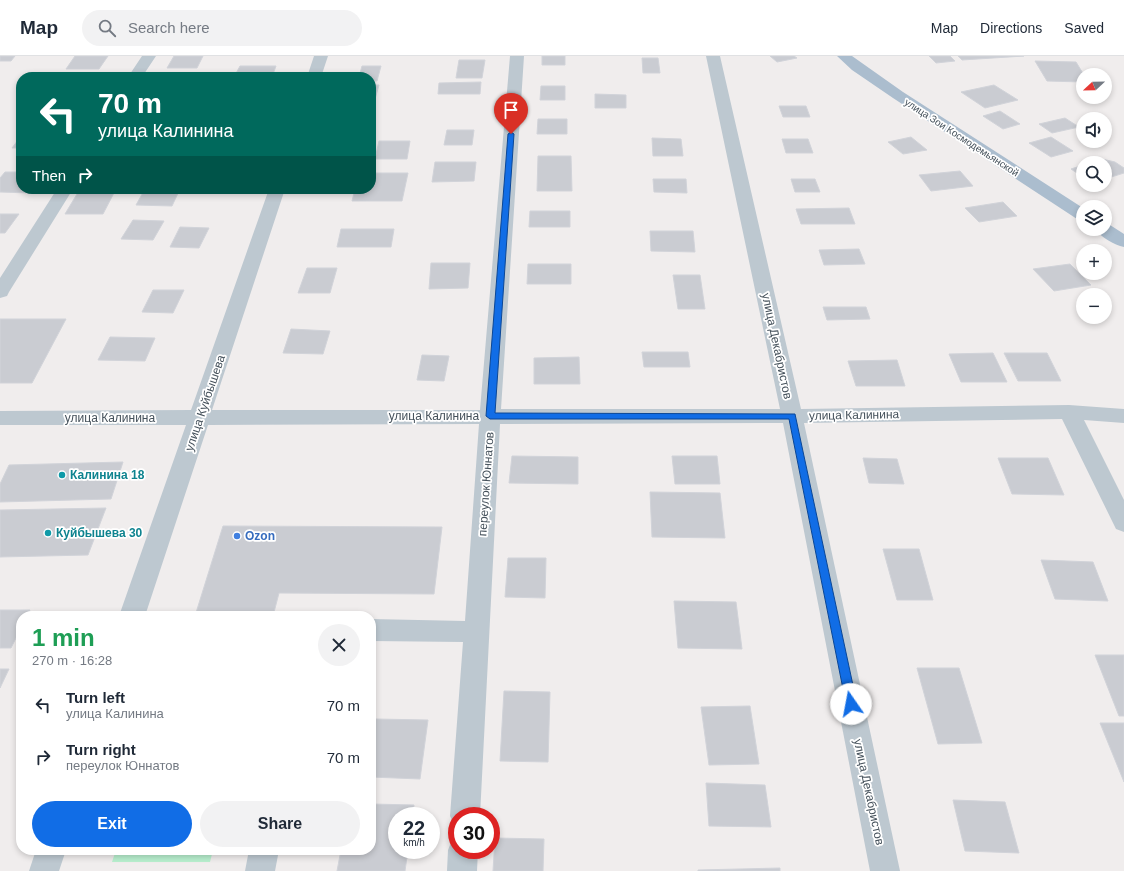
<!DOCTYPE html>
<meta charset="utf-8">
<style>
:root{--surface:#fff;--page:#f2f2f3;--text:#1f2937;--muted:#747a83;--line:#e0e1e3;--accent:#116de6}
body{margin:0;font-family:Helvetica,sans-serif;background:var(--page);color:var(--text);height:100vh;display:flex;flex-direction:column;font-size:15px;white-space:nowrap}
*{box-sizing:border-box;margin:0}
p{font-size:13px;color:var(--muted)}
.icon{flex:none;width:22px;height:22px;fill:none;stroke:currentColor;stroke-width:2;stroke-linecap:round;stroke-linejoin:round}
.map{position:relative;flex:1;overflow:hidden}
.panel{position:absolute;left:16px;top:555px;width:360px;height:244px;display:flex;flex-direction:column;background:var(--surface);border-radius:16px;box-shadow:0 2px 6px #0003}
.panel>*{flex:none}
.hud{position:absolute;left:16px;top:16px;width:360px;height:122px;border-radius:16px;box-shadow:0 2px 6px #0003;background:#00695c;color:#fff;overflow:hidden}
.needle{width:26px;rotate:248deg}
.tools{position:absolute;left:1076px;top:12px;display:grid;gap:8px}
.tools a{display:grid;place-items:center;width:36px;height:36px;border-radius:50%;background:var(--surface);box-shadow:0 2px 6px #0003;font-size:20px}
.speed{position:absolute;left:388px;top:751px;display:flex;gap:8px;font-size:20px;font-weight:700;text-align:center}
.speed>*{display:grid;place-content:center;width:52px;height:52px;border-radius:50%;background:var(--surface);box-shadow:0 2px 6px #0003;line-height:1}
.speed small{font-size:10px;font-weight:400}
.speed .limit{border:6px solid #d22;background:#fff;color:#111}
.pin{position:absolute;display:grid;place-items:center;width:34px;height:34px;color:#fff;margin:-41px -17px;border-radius:50% 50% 50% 0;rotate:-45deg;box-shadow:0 0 4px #0007}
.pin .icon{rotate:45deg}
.me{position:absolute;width:44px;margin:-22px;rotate:348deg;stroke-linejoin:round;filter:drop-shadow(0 0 3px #0008)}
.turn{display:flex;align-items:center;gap:14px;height:84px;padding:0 16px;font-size:18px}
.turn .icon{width:52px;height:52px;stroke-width:2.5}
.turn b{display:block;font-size:28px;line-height:34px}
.then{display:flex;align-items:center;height:38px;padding:0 16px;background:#0003;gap:8px;font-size:15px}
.round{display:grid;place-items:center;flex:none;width:42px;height:42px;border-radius:21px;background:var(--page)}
.head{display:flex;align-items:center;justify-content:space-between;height:68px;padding:0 16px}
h1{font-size:24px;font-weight:700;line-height:30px;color:#1e9e55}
.button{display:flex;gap:8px;margin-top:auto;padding:8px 16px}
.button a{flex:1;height:46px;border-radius:24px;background:var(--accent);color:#fff;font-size:16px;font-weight:700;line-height:46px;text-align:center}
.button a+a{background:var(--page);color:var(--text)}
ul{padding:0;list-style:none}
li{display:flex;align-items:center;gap:12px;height:52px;padding:0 16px}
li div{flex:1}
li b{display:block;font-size:15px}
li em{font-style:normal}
header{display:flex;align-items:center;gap:24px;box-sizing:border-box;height:56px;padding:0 20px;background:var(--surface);border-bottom:1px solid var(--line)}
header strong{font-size:19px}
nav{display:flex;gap:22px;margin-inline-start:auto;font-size:14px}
.search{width:280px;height:36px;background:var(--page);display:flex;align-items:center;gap:10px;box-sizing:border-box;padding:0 14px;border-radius:22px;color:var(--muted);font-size:15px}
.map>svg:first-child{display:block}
.green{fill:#b9f0cf}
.building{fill:#caccd2;stroke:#d1d3d9}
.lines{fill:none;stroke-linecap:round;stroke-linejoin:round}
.minor{fill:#bdc8d0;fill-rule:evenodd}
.major{fill:#abbdce;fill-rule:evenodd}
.route{fill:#116de6;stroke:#0b4796}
.culture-dot{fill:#0f9aa8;stroke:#fff;stroke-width:1.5}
.shop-dot{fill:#3f7fe0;stroke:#fff;stroke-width:1.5}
.labels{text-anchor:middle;stroke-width:3.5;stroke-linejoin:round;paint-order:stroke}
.far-street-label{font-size:10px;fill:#45515b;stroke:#fff}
.street-label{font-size:12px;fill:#45515b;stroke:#fff}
.culture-label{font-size:12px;font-weight:bold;fill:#0d838f;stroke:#fff;text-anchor:start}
.shop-label{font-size:12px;font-weight:bold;fill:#366cbe;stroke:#fff;text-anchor:start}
</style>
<header>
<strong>Map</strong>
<div class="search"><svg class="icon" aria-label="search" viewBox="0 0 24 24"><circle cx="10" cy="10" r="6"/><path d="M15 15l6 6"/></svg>Search here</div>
<nav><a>Map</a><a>Directions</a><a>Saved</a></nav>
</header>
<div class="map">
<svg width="1124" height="815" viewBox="0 0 1124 815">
<rect width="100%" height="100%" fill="#f0eded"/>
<!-- green -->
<path class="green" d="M116,794H213L210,806H112Z"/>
<!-- building -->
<path class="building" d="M0,0H15L11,5H0Z
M75,0H108L99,13H66Z
M174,0H203L197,12H167Z
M542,0H565V9H542Z
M770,0H794L797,2L777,6Z
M929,0H950L955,5L936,7Z
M958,0H1024L962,4Z
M642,2H658L660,17H643Z
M459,4H485L482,22H456Z
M1035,5L1076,6L1084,19L1083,26L1047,25Z
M240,10H276L272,21H234Z
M362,10H381L377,25H371V21H359Z
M481,26L480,38H438L439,27Z
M371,29H379L373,50H371Z
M994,29L1018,44L985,52L961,36Z
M541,30H565V44H540Z
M595,38L626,39V52H595Z
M779,50H806L810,61H783Z
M1000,55L1020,68L1003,73L983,60Z
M1065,62L1079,71L1052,77L1039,68Z
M538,63H567V78H537Z
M447,74H474L472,89H444Z
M21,80V92H12Z
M911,81L927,94L903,98L888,86Z
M1051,81L1073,95L1051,101L1029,87Z
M652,82L681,83L683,100H653Z
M782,83H808L813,97H786Z
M379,85H410L407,103H375Z
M538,100H571L572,135H537Z
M1102,103L1115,106L1124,112V117L1105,123V107H1090Z
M435,106H476L474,125L432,126Z
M1083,109V121L1071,113Z
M960,115L973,130L931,135L919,119Z
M5,116H21V133H33L30,137L0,136V122Z
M371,117H408L402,145H352L355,133H371Z
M653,123H686L687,137L654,136Z
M791,123H815L820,136H795Z
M80,133H116L103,158H65Z
M145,133H180L172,150L136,149Z
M1003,146L1017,160L979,166L965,152Z
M849,152L855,168H801L796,153Z
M530,155H570V171H529Z
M0,158H19L5,177H0Z
M133,164L164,165L153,184L121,183Z
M180,171L209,172L199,192L170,191Z
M341,173H394L391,191H337Z
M650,175H693L695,196L651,195Z
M859,193L865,208L824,209L819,194Z
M431,207H470L468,232L429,233Z
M528,208H571V228H527Z
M1070,208L1091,229L1054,235L1033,213Z
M307,212H337L330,237H298Z
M673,219H700L705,253H678Z
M153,234H184L173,257L142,256Z
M823,251H866L870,263L827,264Z
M0,263H66L32,327H0Z
M291,273L330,275L323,298L283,297Z
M110,281L155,282L145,305L98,304Z
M642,296H688L690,311H644Z
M993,297L1007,326H961L949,298Z
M1004,297H1047L1061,325H1018Z
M422,299L449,300L444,325L417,324Z
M579,301L580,328H534V302Z
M897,304L905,330H856L848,305Z
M512,400L578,401V428L509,427Z
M672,400H717L720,428H675Z
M863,402L897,403L904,428L869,427Z
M998,402H1048L1064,439L1012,438Z
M123,406L111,443L0,446V428L9,409Z
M650,436L720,437L725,482L652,481Z
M106,452L88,499L0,501V454Z
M223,470L442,471L434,538L279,537L273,560H195Z
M883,493H919L933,544H897Z
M508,502H546L545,542L505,541Z
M1041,504L1093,506L1108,545L1055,543Z
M674,545L736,546L742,593L678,592Z
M0,554H30L27,560H21V572L11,592H0Z
M1095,599H1124V660H1119Z
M917,612H959L982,687L938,688Z
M0,613H9L0,632Z
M504,635L550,636L548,706L500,705Z
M750,650L759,708L709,709L701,651Z
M375,663L428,664L420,723L371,721V684Z
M1100,667H1124V726Z
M706,727L765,729L771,771L709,770Z
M953,744L1005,746L1019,797L965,795Z
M371,748L414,749L413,760H397V794H408L405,815H337L341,794H371Z
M495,782L544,783L543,815H493Z
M780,812V815H698V814Z"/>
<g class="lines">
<!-- minor -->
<path class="minor" d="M142,0H156L142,21H128Z
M314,0H328L321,21H307Z
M510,0H524L501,353H780L706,0H720L801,353L1069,349L1124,353V367L1084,364L1124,444V476L1116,473L1062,363L804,367L900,815H870L783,367L500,368L480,760H457V771L455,770L450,760L463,586L371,585V563L465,565L479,368L208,369L145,560H119L186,369H0V355L191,354L269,133H285L212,354H480Z
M57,133H73L9,236L7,240L0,242V222Z
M457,782V794H478L477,815H447L448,794L452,784Z
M36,794H66L59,815H29Z
M249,794H279L275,815H245Z"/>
<!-- major -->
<path class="major" d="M837,0H852L903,36L1083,152V164L1077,163L893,42L852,14Z
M1105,168L1110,169L1124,178V191C1114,189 1101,181 1095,173H1105Z"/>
</g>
<!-- route -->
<path class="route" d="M511,76L514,78L495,357L795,358L857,648L855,652L851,653L847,652L846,648L789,363H490L486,360L508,78Z"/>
<!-- markers -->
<g class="culture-dot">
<circle cx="62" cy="419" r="4"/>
<circle cx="48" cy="477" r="4"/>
</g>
<circle class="shop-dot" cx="237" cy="480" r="4"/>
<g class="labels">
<!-- far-street labels -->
<g class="far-street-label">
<text transform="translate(962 81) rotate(33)" y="4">улица Зои Космодемьянской</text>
</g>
<!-- street labels -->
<g class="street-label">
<text transform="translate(777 290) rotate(78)" y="4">улица Декабристов</text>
<text transform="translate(205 347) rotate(-71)" y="4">улица Куйбышева</text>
<text transform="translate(854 359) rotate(-1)" y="4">улица Калинина</text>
<text x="434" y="364">улица Калинина</text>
<text x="110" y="366">улица Калинина</text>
<text transform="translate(486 428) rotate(-86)" y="4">переулок Юннатов</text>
<text transform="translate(869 736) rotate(78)" y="4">улица Декабристов</text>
</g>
<!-- culture labels -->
<g class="culture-label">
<text x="70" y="423">Калинина 18</text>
<text x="56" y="481">Куйбышева 30</text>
</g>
<!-- shop labels -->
<g class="shop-label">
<text x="245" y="484">Ozon</text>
</g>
</g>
</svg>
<div class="tools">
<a><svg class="needle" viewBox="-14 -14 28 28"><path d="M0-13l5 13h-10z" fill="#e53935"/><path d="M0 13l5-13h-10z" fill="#747a83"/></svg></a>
<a><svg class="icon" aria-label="sound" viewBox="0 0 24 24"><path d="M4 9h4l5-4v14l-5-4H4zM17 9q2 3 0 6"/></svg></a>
<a><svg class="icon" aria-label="search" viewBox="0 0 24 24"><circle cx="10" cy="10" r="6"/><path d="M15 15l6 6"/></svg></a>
<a><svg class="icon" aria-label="layers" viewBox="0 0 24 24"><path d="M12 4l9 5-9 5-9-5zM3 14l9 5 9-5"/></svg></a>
<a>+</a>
<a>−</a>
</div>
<div class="speed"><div>22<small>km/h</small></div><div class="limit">30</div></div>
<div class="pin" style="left:511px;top:78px;background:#d93025"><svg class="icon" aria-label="arrive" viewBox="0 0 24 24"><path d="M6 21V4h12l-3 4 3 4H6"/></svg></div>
<svg class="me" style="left:851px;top:648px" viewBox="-20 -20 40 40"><circle r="19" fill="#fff"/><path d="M0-13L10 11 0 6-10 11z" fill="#116de6"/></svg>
<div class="hud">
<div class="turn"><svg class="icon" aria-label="left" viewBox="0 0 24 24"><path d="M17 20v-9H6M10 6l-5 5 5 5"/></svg><div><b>70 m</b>улица Калинина</div></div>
<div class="then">Then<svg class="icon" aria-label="right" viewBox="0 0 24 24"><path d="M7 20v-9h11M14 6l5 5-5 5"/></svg></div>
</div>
<section class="panel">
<div class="head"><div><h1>1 min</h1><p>270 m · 16:28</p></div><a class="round"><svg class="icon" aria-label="close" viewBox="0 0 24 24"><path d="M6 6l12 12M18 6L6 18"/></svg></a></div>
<ul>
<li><svg class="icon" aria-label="left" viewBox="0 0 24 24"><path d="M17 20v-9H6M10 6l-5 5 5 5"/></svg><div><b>Turn left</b><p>улица Калинина</p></div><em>70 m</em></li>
<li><svg class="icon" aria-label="right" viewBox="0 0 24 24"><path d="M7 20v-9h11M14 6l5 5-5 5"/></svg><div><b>Turn right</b><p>переулок Юннатов</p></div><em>70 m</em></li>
</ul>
<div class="button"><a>Exit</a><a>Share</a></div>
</section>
</div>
